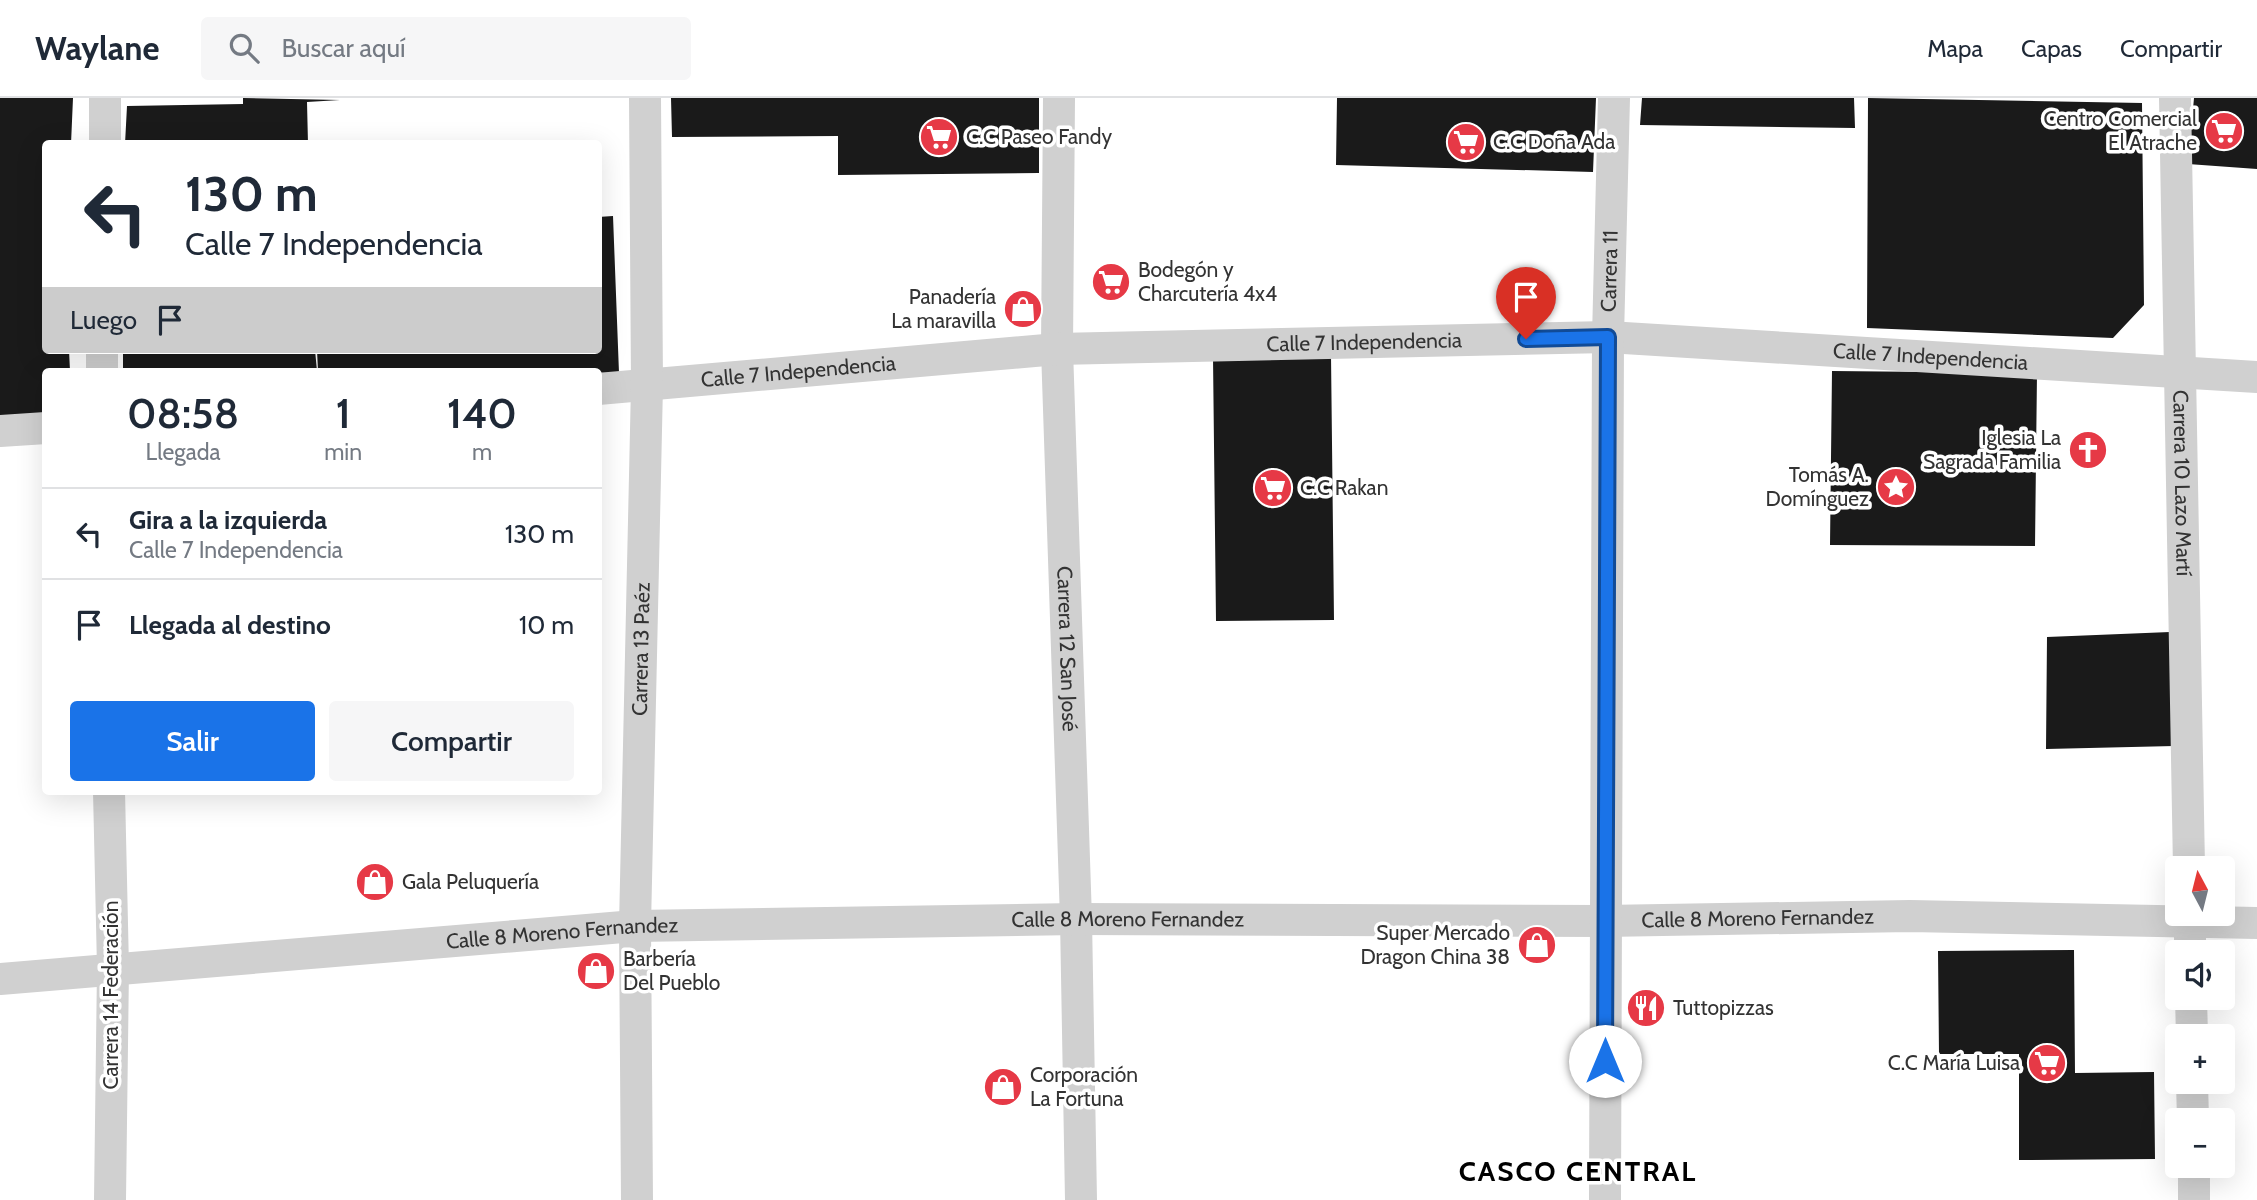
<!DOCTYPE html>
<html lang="es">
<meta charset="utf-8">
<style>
:root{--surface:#fff;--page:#f6f6f7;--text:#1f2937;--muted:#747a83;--line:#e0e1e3;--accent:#1a73e8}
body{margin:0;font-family:Cabin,sans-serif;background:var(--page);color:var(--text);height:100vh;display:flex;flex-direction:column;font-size:26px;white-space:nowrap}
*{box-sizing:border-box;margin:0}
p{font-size:23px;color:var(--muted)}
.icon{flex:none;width:38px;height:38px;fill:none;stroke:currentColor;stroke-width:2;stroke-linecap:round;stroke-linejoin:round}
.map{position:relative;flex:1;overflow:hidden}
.panel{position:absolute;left:42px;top:270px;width:560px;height:427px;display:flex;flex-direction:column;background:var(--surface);border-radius:7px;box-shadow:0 7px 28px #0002}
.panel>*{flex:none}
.hud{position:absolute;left:42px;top:42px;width:560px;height:214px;border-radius:7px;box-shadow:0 7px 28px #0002;background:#fff;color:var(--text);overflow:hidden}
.needle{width:46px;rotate:353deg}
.fabs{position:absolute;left:2165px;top:758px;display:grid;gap:14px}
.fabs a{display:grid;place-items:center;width:70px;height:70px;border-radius:7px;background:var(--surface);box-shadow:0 7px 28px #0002;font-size:35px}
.pin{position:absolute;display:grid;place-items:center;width:60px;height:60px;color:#fff;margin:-72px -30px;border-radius:50% 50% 50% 0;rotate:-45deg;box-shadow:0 0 7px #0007}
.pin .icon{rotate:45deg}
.me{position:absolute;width:77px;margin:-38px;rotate:0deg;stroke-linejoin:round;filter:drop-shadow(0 0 5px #0008)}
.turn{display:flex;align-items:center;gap:24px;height:147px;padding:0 28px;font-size:32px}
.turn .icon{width:91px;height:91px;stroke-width:2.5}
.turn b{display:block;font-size:49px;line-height:60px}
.then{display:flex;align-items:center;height:66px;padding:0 28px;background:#0003;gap:14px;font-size:26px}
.eta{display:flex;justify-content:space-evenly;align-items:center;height:119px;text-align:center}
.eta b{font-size:42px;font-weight:600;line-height:49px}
.cta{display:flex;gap:14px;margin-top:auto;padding:14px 28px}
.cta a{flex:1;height:80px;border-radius:7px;background:var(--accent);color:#fff;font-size:28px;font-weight:600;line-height:80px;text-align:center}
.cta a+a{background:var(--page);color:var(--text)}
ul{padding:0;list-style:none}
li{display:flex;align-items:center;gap:21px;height:91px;padding:0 28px;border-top:2px solid var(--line)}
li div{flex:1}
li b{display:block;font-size:26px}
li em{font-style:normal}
header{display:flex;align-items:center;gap:42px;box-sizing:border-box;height:98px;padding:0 35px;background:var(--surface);border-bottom:2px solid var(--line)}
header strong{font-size:33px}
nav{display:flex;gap:38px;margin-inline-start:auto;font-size:24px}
.search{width:490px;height:63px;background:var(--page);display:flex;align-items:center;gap:18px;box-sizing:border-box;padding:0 24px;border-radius:7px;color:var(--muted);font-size:26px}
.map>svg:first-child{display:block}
.building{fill:#1a1a1a}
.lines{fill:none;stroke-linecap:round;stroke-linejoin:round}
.minor{stroke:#d0d0d0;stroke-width:32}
.route-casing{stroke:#114b97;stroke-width:18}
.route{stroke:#1a73e8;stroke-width:12}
.labels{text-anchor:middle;stroke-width:7;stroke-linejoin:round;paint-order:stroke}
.poi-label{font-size:21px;fill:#333;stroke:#fff;text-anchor:start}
.street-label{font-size:21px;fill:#333;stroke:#fff}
.district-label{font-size:28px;font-weight:bold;letter-spacing:2px;fill:#000;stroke:#fff}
</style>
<header>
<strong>Waylane</strong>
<div class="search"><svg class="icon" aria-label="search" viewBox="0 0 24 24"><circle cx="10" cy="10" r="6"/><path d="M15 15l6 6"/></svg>Buscar aquí</div>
<nav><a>Mapa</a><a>Capas</a><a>Compartir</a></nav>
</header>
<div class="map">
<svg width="2257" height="1102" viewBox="0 0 2257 1102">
<rect width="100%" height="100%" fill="#fff"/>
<!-- building -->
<path class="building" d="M0,0H73L71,46H46V252H69L70,273H46V317L0,318Z
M243,0L340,2L307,4L308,46H125L127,8L243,6Z
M671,0H1039V75L838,77V38L672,39Z
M1337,0H1596L1593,74L1336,67Z
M1642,0H1854L1855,30L1640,27Z
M1868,0L2142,5L2144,207L2113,240L1867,230Z
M2194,0H2257V71L2188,66Z
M613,118L619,275L318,273L317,252H598V119Z
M123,252H315L317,273H123Z
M1331,257L1334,522L1216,523L1213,259Z
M1832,273L2037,275L2035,448L1830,447Z
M2170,534L2174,648L2046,651L2047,539Z
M2074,852L2075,975L2154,974L2155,1061L2019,1062V956H1939L1938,853Z"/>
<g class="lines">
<!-- minor -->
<g class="minor">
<path id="s1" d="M1059,0L1057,251L1076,821L1081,1102"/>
<path id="s2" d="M2175,0L2189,770"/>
<path d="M105,46V0"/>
<path d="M102,273V252"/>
<path id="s3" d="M598,291L1057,251L1608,239L2257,279"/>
<path d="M0,333L46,330"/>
<path d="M109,693L113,870L110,1102"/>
<path d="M2190,816V854"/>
<path id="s4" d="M0,881L635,828L1076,821L1604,823L1910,818L2257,825"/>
<path d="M2191,900L2192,938"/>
<path d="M2192,984L2193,1022"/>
<path d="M2194,1068V1102"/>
<path id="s5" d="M637,1102L635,828L647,287L645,0"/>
<path id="s6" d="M1605,1102L1608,239L1614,0"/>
</g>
</g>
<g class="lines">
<!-- route casing -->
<g class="route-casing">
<path id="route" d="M1526,241L1608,239L1605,963"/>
</g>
<!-- route -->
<use href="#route" class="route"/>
</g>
<!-- icons -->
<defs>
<g id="supermarket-disc" transform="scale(2.0125)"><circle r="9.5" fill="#e63946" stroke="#fff"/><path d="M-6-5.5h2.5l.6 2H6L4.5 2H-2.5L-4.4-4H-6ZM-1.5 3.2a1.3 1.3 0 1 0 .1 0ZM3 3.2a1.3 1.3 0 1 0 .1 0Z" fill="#fff"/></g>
<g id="shop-disc" transform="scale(2.0125)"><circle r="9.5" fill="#e63946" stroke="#fff"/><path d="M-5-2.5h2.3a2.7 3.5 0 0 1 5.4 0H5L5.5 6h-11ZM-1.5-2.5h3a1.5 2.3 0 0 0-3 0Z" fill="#fff"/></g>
<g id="church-disc" transform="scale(2.0125)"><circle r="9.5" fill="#e63946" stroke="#fff"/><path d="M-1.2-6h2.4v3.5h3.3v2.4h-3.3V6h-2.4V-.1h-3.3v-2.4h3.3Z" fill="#fff"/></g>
<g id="sight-disc" transform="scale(2.0125)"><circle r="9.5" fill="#e63946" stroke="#fff"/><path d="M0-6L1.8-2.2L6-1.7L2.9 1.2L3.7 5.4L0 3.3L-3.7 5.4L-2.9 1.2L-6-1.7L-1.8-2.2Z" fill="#fff"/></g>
<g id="restaurant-disc" transform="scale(2.0125)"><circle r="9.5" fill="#e63946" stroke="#fff"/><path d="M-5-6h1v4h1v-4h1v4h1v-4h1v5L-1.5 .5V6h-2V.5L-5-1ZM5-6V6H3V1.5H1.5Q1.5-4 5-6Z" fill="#fff"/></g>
</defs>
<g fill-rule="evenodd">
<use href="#supermarket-disc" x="2224" y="33"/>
<use href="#supermarket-disc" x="939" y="39"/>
<use href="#supermarket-disc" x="1466" y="44"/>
<use href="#supermarket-disc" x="1111" y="184"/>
<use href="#shop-disc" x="1023" y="211"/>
<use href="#church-disc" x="2088" y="352"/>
<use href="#sight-disc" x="1896" y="389"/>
<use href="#supermarket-disc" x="1273" y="390"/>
<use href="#shop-disc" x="375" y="784"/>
<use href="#shop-disc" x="1537" y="847"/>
<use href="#shop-disc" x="596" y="873"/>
<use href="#restaurant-disc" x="1646" y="910"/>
<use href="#supermarket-disc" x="2047" y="965"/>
<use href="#shop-disc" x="1003" y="989"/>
</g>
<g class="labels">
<!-- poi labels -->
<g class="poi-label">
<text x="2197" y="28" text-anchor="end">Centro Comercial<tspan x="2197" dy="24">El Atrache</tspan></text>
<text x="966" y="46">C.C Paseo Fandy</text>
<text x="1493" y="51">C.C Doña Ada</text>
<text x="1138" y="179">Bodegón y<tspan x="1138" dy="24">Charcutería 4x4</tspan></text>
<text x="996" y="206" text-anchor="end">Panadería<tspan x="996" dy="24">La maravilla</tspan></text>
<text x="2061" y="347" text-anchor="end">Iglesia La<tspan x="2061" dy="24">Sagrada Familia</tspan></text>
<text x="1869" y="384" text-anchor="end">Tomás A.<tspan x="1869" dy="24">Domínguez</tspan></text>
<text x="1300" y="397">C.C Rakan</text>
<text x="402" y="791">Gala Peluquería</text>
<text x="1510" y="842" text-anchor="end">Super Mercado<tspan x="1510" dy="24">Dragon China 38</tspan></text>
<text x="623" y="868">Barbería<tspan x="623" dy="24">Del Pueblo</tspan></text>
<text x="1673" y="917">Tuttopizzas</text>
<text x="2020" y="972" text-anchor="end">C.C María Luisa</text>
<text x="1030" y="984">Corporación<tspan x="1030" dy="24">La Fortuna</tspan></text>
</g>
<!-- street labels -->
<g class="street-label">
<text dy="7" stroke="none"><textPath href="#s6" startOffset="929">Carrera 11</textPath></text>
<text dy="7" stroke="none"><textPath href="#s3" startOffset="768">Calle 7 Independencia</textPath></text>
<text dy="7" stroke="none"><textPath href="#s3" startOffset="1335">Calle 7 Independencia</textPath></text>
<text dy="7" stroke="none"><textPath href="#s3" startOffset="201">Calle 7 Independencia</textPath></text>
<text dy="7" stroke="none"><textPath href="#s2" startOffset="385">Carrera 10 Lazo Martí</textPath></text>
<text dy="7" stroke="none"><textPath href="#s5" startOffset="551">Carrera 13 Paéz</textPath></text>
<text dy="7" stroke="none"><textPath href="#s1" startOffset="551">Carrera 12 San José</textPath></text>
<text dy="7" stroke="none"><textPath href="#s4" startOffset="1760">Calle 8 Moreno Fernandez</textPath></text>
<text dy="7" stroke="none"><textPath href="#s4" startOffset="1130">Calle 8 Moreno Fernandez</textPath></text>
<text dy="7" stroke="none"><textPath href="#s4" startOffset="564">Calle 8 Moreno Fernandez</textPath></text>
<text transform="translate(111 897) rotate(-90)" y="7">Carrera 14 Federación</text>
</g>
<!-- district labels -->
<g class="district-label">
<text x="1578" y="1083">CASCO CENTRAL</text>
</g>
</g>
</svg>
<div class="fabs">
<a><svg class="needle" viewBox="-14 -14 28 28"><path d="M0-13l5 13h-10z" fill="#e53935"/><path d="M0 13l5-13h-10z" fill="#747a83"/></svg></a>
<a><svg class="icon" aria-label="sound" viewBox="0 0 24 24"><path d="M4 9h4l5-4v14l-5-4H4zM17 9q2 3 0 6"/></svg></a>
<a>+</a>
<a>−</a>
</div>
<div class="pin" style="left:1526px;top:241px;background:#d93025"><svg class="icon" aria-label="arrive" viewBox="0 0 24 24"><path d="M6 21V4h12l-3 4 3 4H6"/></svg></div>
<svg class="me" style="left:1605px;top:963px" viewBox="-20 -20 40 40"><circle r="19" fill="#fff"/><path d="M0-13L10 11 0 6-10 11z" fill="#1a73e8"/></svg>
<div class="hud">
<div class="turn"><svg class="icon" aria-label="left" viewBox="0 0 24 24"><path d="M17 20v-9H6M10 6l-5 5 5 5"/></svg><div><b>130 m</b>Calle 7 Independencia</div></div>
<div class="then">Luego<svg class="icon" aria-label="arrive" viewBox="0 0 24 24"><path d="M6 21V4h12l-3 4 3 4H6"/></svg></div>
</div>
<section class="panel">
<div class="eta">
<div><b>08:58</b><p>Llegada</p></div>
<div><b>1</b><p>min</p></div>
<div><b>140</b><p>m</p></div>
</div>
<ul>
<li><svg class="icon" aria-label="left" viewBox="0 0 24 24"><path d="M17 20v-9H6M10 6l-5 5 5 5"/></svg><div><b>Gira a la izquierda</b><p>Calle 7 Independencia</p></div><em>130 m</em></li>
<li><svg class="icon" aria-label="arrive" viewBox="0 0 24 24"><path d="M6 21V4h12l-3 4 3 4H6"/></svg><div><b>Llegada al destino</b></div><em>10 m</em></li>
</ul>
<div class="cta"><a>Salir</a><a>Compartir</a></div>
</section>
</div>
